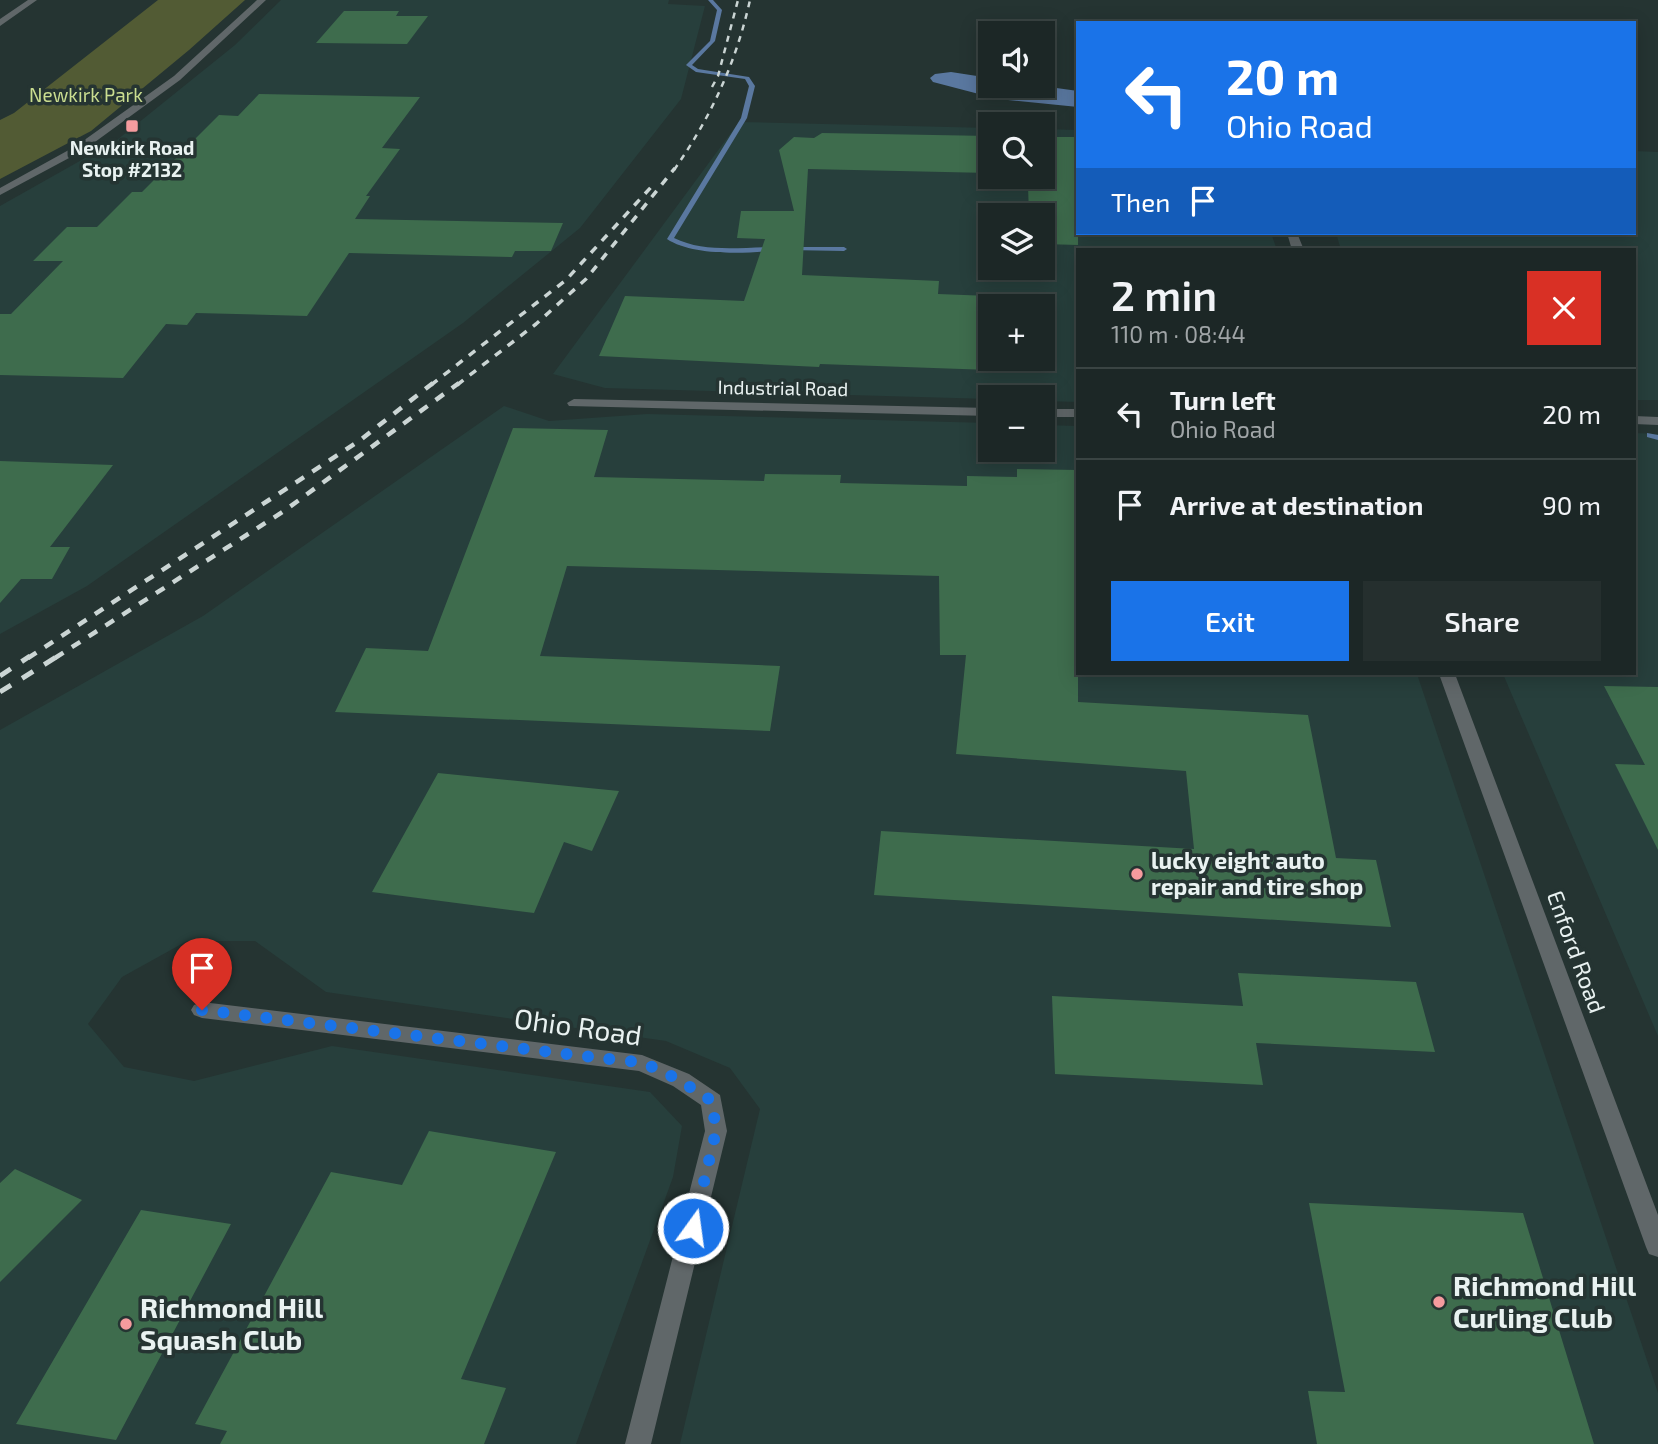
<!DOCTYPE html>
<meta charset="utf-8">
<style>
:root{--surface:#1c2726;--page:#252f2e;--text:#f1f3f6;--muted:#a0a5a7;--line:#3a4443;--accent:#1a73e8}
body{margin:0;font-family:"Exo 2",sans-serif;background:var(--page);color:var(--text);height:100vh;display:flex;flex-direction:column;font-size:26px;white-space:nowrap}
*{box-sizing:border-box;margin:0}
p{font-size:23px;color:var(--muted)}
.icon{flex:none;width:38px;height:38px;fill:none;stroke:currentColor;stroke-width:2;stroke-linecap:round;stroke-linejoin:round}
.map{position:relative;flex:1;overflow:hidden}
.panel{position:absolute;left:1076px;top:248px;width:560px;height:427px;display:flex;flex-direction:column;background:var(--surface);border-radius:0px;box-shadow:0 4px 18px #0003,0 0 0 2px var(--line)}
.panel>*{flex:none}
.banner{position:absolute;left:1076px;top:21px;width:560px;height:214px;border-radius:0px;box-shadow:0 4px 18px #0003,0 0 0 2px var(--line);background:#1a73e8;color:#fff;overflow:hidden}
.buttons{position:absolute;left:978px;top:21px;display:grid;gap:14px}
.buttons a{display:grid;place-items:center;width:77px;height:77px;border-radius:0px;background:var(--surface);box-shadow:0 4px 18px #0003,0 0 0 2px var(--line);font-size:35px}
.pin{position:absolute;display:grid;place-items:center;width:60px;height:60px;color:#fff;margin:-72px -30px;border-radius:50% 50% 50% 0;rotate:-45deg;box-shadow:0 0 7px #0007}
.pin .icon{rotate:45deg}
.me{position:absolute;width:77px;margin:-38px;rotate:14deg;stroke-linejoin:round;filter:drop-shadow(0 0 5px #0008)}
.turn{display:flex;align-items:center;gap:24px;height:147px;padding:0 35px;font-size:32px}
.turn .icon{width:91px;height:91px;stroke-width:2.5}
.turn b{display:block;font-size:49px;line-height:60px}
.then{display:flex;align-items:center;height:66px;padding:0 35px;background:#0003;gap:14px;font-size:26px}
.round{display:grid;place-items:center;flex:none;width:74px;height:74px;border-radius:0px;background:var(--page)}
.headline{display:flex;align-items:center;justify-content:space-between;height:119px;padding:0 35px}
h1{font-size:42px;font-weight:600;line-height:52px}
.action{display:flex;gap:14px;margin-top:auto;padding:14px 35px}
.action a{flex:1;height:80px;border-radius:0px;background:var(--accent);color:#fff;font-size:28px;font-weight:600;line-height:80px;text-align:center}
.action a+a{background:var(--page);color:var(--text)}
ul{padding:0;list-style:none}
li{display:flex;align-items:center;gap:21px;height:91px;padding:0 35px;border-top:2px solid var(--line)}
li div{flex:1}
li b{display:block;font-size:26px}
li em{font-style:normal}
.map>svg:first-child{display:block}
.built{fill:#273f3c;fill-rule:evenodd}
.green{fill:#525b34}
.water{fill:#5a78a0}
.lines{fill:none;stroke-linecap:round;stroke-linejoin:round}
.stream{fill:#5a78a0;fill-rule:evenodd}
.building{fill:#3e6c4d}
.minor{fill:#606769;fill-rule:evenodd}
.tertiary{fill:#606769;fill-rule:evenodd}
.rail-far3{stroke:#cbd5d4;stroke-width:2.5;stroke-dasharray:6 6;stroke-linecap:butt}
.rail-far2{stroke:#cbd5d4;stroke-width:3.5;stroke-dasharray:8 8;stroke-linecap:butt}
.rail-far1{stroke:#cbd5d4;stroke-width:4.5;stroke-dasharray:10 10;stroke-linecap:butt}
.rail{stroke:#cbd5d4;stroke-width:5;stroke-dasharray:13 13;stroke-linecap:butt}
.route{stroke:#1a73e8;stroke-width:12;stroke-dasharray:0 21.6}
.poi-dot{fill:#f59b9e;stroke:#253432;stroke-width:2.5}
.labels{text-anchor:middle;stroke-width:7;stroke-linejoin:round;paint-order:stroke}
.far-park-label{font-size:19px;fill:#cadd90;stroke:#253432}
.far-poi-label{font-size:19px;font-weight:bold;fill:#e9f2f1;stroke:#253432}
.far-street-label{font-size:19px;fill:#e9f2f1;stroke:#253432}
.poi-label{font-size:23px;font-weight:bold;fill:#e9f2f1;stroke:#253432;text-anchor:start}
.street-label{font-size:23px;fill:#e9f2f1;stroke:#253432}
.near-street-label{font-size:28px;fill:#e9f2f1;stroke:#253432}
.near-poi-label{font-size:28px;font-weight:bold;fill:#e9f2f1;stroke:#253432;text-anchor:start}
</style>
<div class="map">
<svg width="1658" height="1444" viewBox="0 0 1658 1444">
<rect width="100%" height="100%" fill="#253432"/>
<!-- built -->
<path class="built" d="M281,0H669L668,4L705,6L681,99L580,228L463,323L87,586L0,634V206L117,140L235,45Z
M739,122L990,128V177H1043V129L1078,130V233H1271L1277,250H1078V402L1043,401V397H990V399L605,388L553,374ZM990,215H1043V268H990ZM990,306H1043V359H990Z
M1635,151L1658,152V400H1635L1634,250H1341L1336,233H1634Z
M504,406L549,421L647,414L990,423V450H1043V425L1078,426V674H1417L1658,1393V1444H680L760,1109L730,1068L666,1041L326,992L255,941H187L122,977L88,1024L124,1067L194,1081L332,1046L650,1092L682,1126L673,1177L576,1444H0V730L203,616Z
M1635,433L1658,434V1036L1503,674H1634Z"/>
<!-- green -->
<path class="green" d="M158,0H245L189,50L91,131L0,179V120L14,113Z"/>
<!-- water -->
<path class="water" d="M951,72L990,78V86H1042L1078,91V107L998,99L933,82L930,78L935,74Z"/>
<g class="lines">
<!-- stream -->
<path class="stream" d="M708,0H713L722,10L715,41L692,65L698,69L749,77L755,86L747,118L674,238C704,253 742,247 775,247L777,248V250C747,254 692,256 667,239L741,118L749,86L745,79L696,72L686,65L710,41L717,10Z
M791,247H844L847,249L844,251L789,250V248Z
M1647,433L1658,435V440L1647,437Z"/>
</g>
<!-- building -->
<path class="building" d="M344,11H399L396,16H428L407,44L316,43Z
M259,94L420,97L382,148L400,149L366,196H370L355,219L563,223L551,251H515L512,257L349,253L307,316L196,313L187,325L166,324L123,378L0,375V314H11L63,261H33L67,227H97L132,192H142L219,115L238,116Z
M822,133L990,136V173L808,169L802,275L939,281L938,294L990,296V370L820,364L819,367L599,356L625,296L744,301L765,239L737,238L741,211H794L779,150L794,137L814,138Z
M1043,137H1078V245L1043,244V215H1029L1028,186H1043Z
M513,428L608,430L594,477L764,481L765,474L841,475L840,483L967,486V476L1017,477V469L1078,470V702L1308,715L1336,858L1376,860L1391,927L874,895L881,831L1194,849L1186,771L956,754L966,655H940L939,576L567,566L540,656L780,666L770,731L335,712L366,648L428,651Z
M0,461L113,465L50,547H70L52,579H21L0,603Z
M1604,686L1658,687V850L1615,764L1645,765Z
M438,773L619,791L592,851L564,842L534,913L372,892Z
M1238,973L1416,982L1435,1052L1256,1043L1263,1085L1055,1074L1052,996L1243,1006Z
M429,1131L556,1152L461,1379L506,1388L484,1444H220L227,1431L195,1424L331,1172L402,1185Z
M15,1169L82,1200L0,1282V1183Z
M1309,1203L1523,1213L1594,1444H1317L1308,1391L1345,1392Z
M141,1210L231,1224L116,1440L16,1424Z"/>
<g class="lines">
<!-- minor -->
<path class="minor" d="M28,0H37L0,26V19Z
M1287,233H1297L1304,250H1292Z
M574,399L990,408V416L569,406L567,403Z
M1043,409H1078V417H1043Z
M1634,416L1658,417V425L1634,424Z
M1439,674H1455L1658,1215V1257L1649,1254L1646,1247Z
M202,1002L642,1055L689,1074L720,1095L727,1131L651,1444H625L705,1131L701,1105L673,1086L639,1071L202,1018L194,1015L191,1010L194,1005Z"/>
<!-- tertiary -->
<path class="tertiary" d="M257,0H266L180,80L84,150L0,195V188L76,146L174,76Z"/>
<!-- rail-far3 -->
<path class="rail-far3" d="M712,87L718,76L738,0
M674,170C711,117 736,63 750,0"/>
<!-- rail-far2 -->
<path class="rail-far2" d="M431,385L566,280L653,185
M457,385L536,324L586,279L675,168"/>
<!-- rail-far1 -->
<path class="rail-far1" d="M28,658L359,441L433,383
M55,658L284,511L459,383"/>
<!-- rail -->
<path class="rail" d="M0,676L30,656
M0,692L58,656"/>
</g>
<g class="lines">
<!-- route -->
<path class="route" d="M202,1010L600,1058C614,1060 630,1060 644,1064C668,1072 690,1087 712,1101L716,1131L693,1228"/>
</g>
<!-- markers -->
<g class="poi-dot">
<rect x="125" y="119" width="14" height="14" rx="3.5"/>
<circle cx="1137" cy="874" r="7"/>
<circle cx="1439" cy="1302" r="7"/>
<circle cx="126" cy="1324" r="7"/>
</g>
<g class="labels">
<!-- far-park labels -->
<g class="far-park-label">
<text x="86" y="102">Newkirk Park</text>
</g>
<!-- far-poi labels -->
<g class="far-poi-label">
<text x="132" y="155">Newkirk Road<tspan x="132" dy="22">Stop #2132</tspan></text>
</g>
<!-- far-street labels -->
<g class="far-street-label">
<text transform="translate(783 388) rotate(1)" y="7">Industrial Road</text>
</g>
<!-- poi labels -->
<g class="poi-label">
<text x="1151" y="869">lucky eight auto<tspan x="1151" dy="26">repair and tire shop</tspan></text>
</g>
<!-- street labels -->
<g class="street-label">
<text transform="translate(1576 952) rotate(70)" y="8">Enford Road</text>
</g>
<!-- near-street labels -->
<g class="near-street-label">
<text transform="translate(578 1027) rotate(8)" y="10">Ohio Road</text>
</g>
<!-- near-poi labels -->
<g class="near-poi-label">
<text x="1453" y="1296">Richmond Hill<tspan x="1453" dy="32">Curling Club</tspan></text>
<text x="140" y="1318">Richmond Hill<tspan x="140" dy="32">Squash Club</tspan></text>
</g>
</g>
</svg>
<div class="buttons">
<a><svg class="icon" aria-label="sound" viewBox="0 0 24 24"><path d="M4 9h4l5-4v14l-5-4H4zM17 9q2 3 0 6"/></svg></a>
<a><svg class="icon" aria-label="search" viewBox="0 0 24 24"><circle cx="10" cy="10" r="6"/><path d="M15 15l6 6"/></svg></a>
<a><svg class="icon" aria-label="layers" viewBox="0 0 24 24"><path d="M12 4l9 5-9 5-9-5zM3 14l9 5 9-5"/></svg></a>
<a>+</a>
<a>−</a>
</div>
<div class="pin" style="left:202px;top:1010px;background:#d93025"><svg class="icon" aria-label="arrive" viewBox="0 0 24 24"><path d="M6 21V4h12l-3 4 3 4H6"/></svg></div>
<svg class="me" style="left:693px;top:1228px" viewBox="-20 -20 40 40"><circle r="17" fill="#1a73e8" stroke="#fff" stroke-width="3"/><path d="M0-11L8 9 0 5-8 9z" fill="#fff"/></svg>
<div class="banner">
<div class="turn"><svg class="icon" aria-label="left" viewBox="0 0 24 24"><path d="M17 20v-9H6M10 6l-5 5 5 5"/></svg><div><b>20 m</b>Ohio Road</div></div>
<div class="then">Then<svg class="icon" aria-label="arrive" viewBox="0 0 24 24"><path d="M6 21V4h12l-3 4 3 4H6"/></svg></div>
</div>
<section class="panel">
<div class="headline"><div><h1>2 min</h1><p>110 m · 08:44</p></div><a class="round" style="background:#d93025;color:#fff"><svg class="icon" aria-label="close" viewBox="0 0 24 24"><path d="M6 6l12 12M18 6L6 18"/></svg></a></div>
<ul>
<li><svg class="icon" aria-label="left" viewBox="0 0 24 24"><path d="M17 20v-9H6M10 6l-5 5 5 5"/></svg><div><b>Turn left</b><p>Ohio Road</p></div><em>20 m</em></li>
<li><svg class="icon" aria-label="arrive" viewBox="0 0 24 24"><path d="M6 21V4h12l-3 4 3 4H6"/></svg><div><b>Arrive at destination</b></div><em>90 m</em></li>
</ul>
<div class="action"><a>Exit</a><a>Share</a></div>
</section>
</div>
